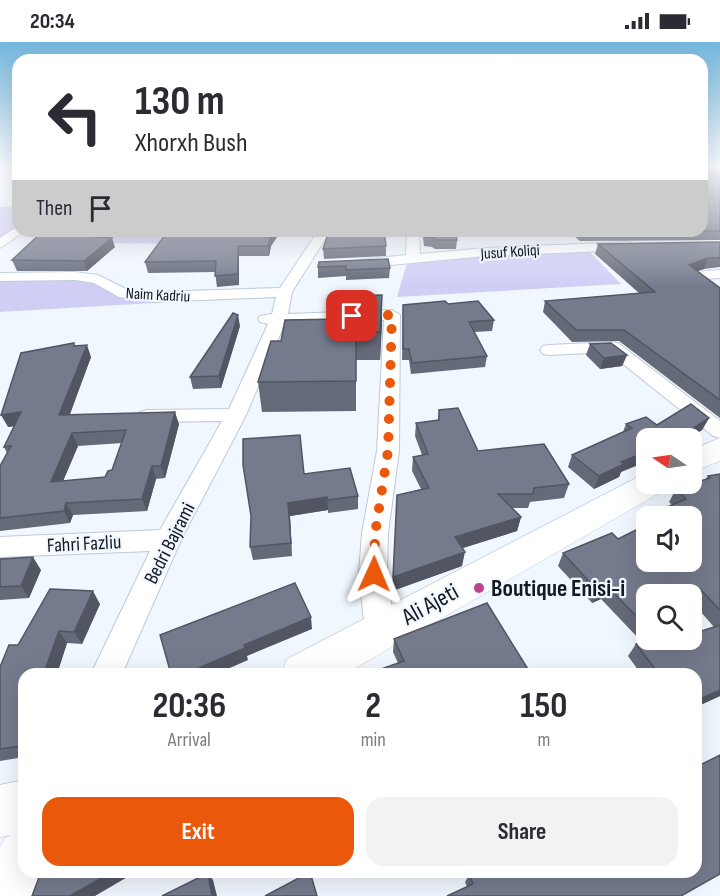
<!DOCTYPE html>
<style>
:root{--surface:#fff;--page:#f2f2f3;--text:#2b2b33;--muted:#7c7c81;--accent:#ea580c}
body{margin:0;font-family:"Sofia Sans Condensed",sans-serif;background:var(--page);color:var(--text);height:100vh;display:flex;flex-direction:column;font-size:22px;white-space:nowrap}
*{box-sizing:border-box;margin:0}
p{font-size:20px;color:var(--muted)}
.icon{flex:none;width:33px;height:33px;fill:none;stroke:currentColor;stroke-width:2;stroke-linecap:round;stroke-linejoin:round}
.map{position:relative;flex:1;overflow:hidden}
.drawer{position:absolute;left:18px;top:626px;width:684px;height:210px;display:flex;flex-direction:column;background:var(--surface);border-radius:18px;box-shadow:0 6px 24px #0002}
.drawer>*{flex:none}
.hud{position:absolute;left:12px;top:12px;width:696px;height:183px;border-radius:18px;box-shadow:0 6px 24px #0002;background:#fff;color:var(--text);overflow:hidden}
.needle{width:39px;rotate:283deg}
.buttons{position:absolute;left:636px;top:386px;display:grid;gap:12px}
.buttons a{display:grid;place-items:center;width:66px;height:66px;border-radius:12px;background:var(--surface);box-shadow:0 6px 24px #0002;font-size:30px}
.pin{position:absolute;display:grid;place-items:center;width:51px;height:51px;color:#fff;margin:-26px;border-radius:12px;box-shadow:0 3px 9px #0006}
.me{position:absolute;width:66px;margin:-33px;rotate:1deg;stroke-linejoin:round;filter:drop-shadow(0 0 4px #0008)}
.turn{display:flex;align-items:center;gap:21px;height:126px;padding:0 24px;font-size:27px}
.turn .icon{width:78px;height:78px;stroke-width:2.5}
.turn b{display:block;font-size:42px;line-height:51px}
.then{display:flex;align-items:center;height:57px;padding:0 24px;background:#0003;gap:12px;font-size:22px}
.eta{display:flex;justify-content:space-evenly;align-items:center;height:102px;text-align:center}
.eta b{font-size:36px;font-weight:700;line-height:42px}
.action{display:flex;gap:12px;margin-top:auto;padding:12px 24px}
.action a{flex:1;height:69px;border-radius:18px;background:var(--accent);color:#fff;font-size:24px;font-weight:700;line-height:69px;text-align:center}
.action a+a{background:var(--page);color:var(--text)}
.status{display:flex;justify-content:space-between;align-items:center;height:42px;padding:0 30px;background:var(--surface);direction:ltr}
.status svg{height:16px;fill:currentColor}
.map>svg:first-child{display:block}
.green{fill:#d1cef6}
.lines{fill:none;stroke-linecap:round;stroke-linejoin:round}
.street-casing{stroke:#bccadb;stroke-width:2}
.secondary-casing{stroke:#bccadb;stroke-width:1}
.street{fill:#fff;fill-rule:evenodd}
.secondary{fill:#fff;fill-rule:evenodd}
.wall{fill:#656a79;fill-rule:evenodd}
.shaded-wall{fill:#525663}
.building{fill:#757b8d;stroke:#525663;stroke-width:1.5;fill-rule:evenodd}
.route{stroke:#ea580c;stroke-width:10;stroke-dasharray:0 18}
.poi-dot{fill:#bd4292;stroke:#f1f7fe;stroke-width:2}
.labels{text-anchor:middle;stroke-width:4.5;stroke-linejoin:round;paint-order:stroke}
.far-street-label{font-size:16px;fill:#141a20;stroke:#f1f7fe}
.street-label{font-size:20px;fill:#141a20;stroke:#f1f7fe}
.near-poi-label{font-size:24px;font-weight:bold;fill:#141a20;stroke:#f1f7fe;text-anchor:start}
.near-street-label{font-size:24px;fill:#141a20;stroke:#f1f7fe}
</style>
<div class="status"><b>20:34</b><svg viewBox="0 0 49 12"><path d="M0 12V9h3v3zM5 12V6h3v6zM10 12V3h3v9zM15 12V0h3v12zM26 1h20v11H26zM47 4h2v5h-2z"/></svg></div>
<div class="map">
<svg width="720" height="854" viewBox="0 0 720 854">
<rect width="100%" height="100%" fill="#f1f7fe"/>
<!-- green -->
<path class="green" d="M18,164V188L0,200V165Z
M104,189H176L168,202L106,201L96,198L107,190Z
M587,207L621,242L397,255L407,221L491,210Z
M0,237L90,238L118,253L238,256L0,270Z"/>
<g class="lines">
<!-- street casing -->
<g class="street-casing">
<path id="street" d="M15,186L25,189L0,206V196Z
M318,189H330L292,250L288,272L392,268L400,273L399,409L388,491L387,532L395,589L390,598L380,602L370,598L365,589L359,532L362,491L377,409L384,278L285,281L246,373L181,498L122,632H91L150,509L0,515V495L160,488L222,379L147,380L140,378L137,374L140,370L147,368L229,367L268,282L260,280L258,277L260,274L272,272L276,255L153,260L119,255L94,241L75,238L0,239V231L75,230L98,233L128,248L153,250L280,246Z
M407,189H419L420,212L485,206L629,200L635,204L629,208L485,214L359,226L352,222L359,218L406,213Z
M720,228V236L704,237L697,233L704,229Z
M612,300L618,301L720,379V396L713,394L608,310L549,313L543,312L540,308L543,304L549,303Z"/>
</g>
<!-- secondary casing -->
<g class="secondary-casing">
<path id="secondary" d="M720,396V419L692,430V408Z
M646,431V441H668L663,449L345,632H281L287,617Z
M24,738V830H46L35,854H0V805L5,796L11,793L0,795V743Z"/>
</g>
<!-- street -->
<use href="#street" class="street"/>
<!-- secondary -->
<use href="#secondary" class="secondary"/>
</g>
<!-- wall -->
<path class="wall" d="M702,126H720V198L580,199L568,189H702Z
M94,189L96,195L115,205L87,229H17L12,218Z
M168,189H281L271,204L269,214H239V243L217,245L215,230L148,231L145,220Z
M422,189H455L457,198L456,207H435L432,205L424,204Z
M720,200V225L704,227L697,229L720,246V376L619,299L572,300L543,270L545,259L639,251L595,212L598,202Z
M386,204V214L324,217L323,207Z
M319,220L390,226L389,236L346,238V234L318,236V225Z
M448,262L494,278L492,289L474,290L487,314L485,325L411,332L409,318H402L403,263Z
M382,280L380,318H356V369L262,370L258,340L281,299Z
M240,284L221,346L193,347L190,335Z
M590,302L627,313L622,324L600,327L586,313Z
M76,304L91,315L69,373L179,382L165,436L156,437L147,469L73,473L70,481L0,489V424L7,411L4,405L14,384L8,385ZM122,401L112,428L105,435L63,439L78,404Z
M439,368L478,409L569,442L564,456L530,460L528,466H511L521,475L517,489L463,506L462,524L392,549L397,453L421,447L412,429L413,415L422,413L415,394L416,381L438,379Z
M709,376L702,388L621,430L619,435L594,447L568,425L572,413L623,390L626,382L657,383Z
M304,432L358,454V467L328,471V468L290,474L292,514L253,518L250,505Z
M720,432V654L696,665V632H641L628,614L636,602L642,600L601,557L592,561L558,524L563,511L618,497L692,474H655L658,469L672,463L669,460L676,447L705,438L708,434ZM646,552H692V560L714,585L692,597H646Z
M0,517L41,528L29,556L0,558Z
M100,562L82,602L67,601L57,632H24V715L0,719V625L18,603Z
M394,597L531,632L398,621L393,610Z
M696,830L467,845L465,840L469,833Z"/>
<!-- shaded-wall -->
<path class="shaded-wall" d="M94,189L97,199L87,194Z
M273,189H281L271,204L269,214L268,204L270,194Z
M112,196L115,205L87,229L84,219Z
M238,204L239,214V243L238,232Z
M708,216L704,227L685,234L689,223Z
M382,253V280L380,318V290Z
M238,273L240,284L221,346L219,334Z
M87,303L91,315L65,386L59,373Z
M627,313L622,324L600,327L604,316Z
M21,370L28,382L8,385L1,373Z
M175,370L179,382L165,436L161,424Z
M709,376L702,388L690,396H681L683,393Z
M72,391L78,404L57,453L51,440Z
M646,410V420L621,430L619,435L594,447L599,434L621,420Z
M152,424L156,437L147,469L142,457Z
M327,455L328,468L290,474L292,514L288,461Z
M66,461L73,473L70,481L64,469Z
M521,475L517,489L453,509L455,495Z
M465,510L462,524L392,549L393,535Z
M33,515L41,528L29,556L21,544Z
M608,545L601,557L592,561L598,549Z
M700,547L692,558V552H690Z
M93,549L100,562L82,602L74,590Z
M311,575L312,587L247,614L248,618L216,632H185L244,603Z
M59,589L67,601L57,632H48L45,628Z
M720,648V654L696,665V659Z
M24,689V708L20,704Z
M112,830H136L95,854H70Z
M208,831L213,838L217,854H212Z"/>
<!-- building -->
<path class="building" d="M702,126H703V130L720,137V189H702Z
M43,189H94L87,194L112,196L84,219L12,218Z
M168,189H273L270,194L268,204H238V232L215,234L216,219L145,220Z
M329,189H384L386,204L323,207Z
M424,189H455L457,198H436L433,195H425Z
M720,200V216H708L689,223L720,246V358L624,288H576L545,259L655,250L598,202Z
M388,217L390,226L346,228V224L318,225L319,220Z
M382,253L380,290H356V339L258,340L271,299H281L285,278L344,277L345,254Z
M445,259L448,262L478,259L494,278L469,280L487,314L412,321L409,307H403V263Z
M233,271L238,273L219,334L190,335Z
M74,301V304L87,303L59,373L175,370L161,424H152L142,457L66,461L64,469L0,476V424L11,404L4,405L21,370L1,373L21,311ZM126,388L112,428L108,429L105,435L51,440L72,391Z
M611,301L627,313L604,316L590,302Z
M691,362L709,376L683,393L686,395L646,396V410L621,420L624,422L599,434L572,413L632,386L626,382L646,375L657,383Z
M458,366L478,409L544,402L569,442L534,446L533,452H498L521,475L455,495L465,510L393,535L397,453L429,446L413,415L428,412L416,381L439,378V368Z
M300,393L304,432L350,426L358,454L328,458L327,455L288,461L291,501L250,505L251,474L243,423V397Z
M720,432V568L700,547L690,552H646V584L608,545L598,549L563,511L612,491L618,497L646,483V519H692V474H663L658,469L686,457L676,447L710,436L708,434Z
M33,515L21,544L0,545V517Z
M295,541L311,575L244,603L245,606L185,632H171L160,593Z
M50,547L93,549L74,590L59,589L45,628H42L41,632H24V689L20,704L0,707V625L9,603H18Z
M487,561L531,632H367L404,619L394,597Z
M720,583V648L696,659V632H659L636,602L650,597H692V592Z
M720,713V832L681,854H447L473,842L469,833L476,830H696V725Z
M41,830H112L70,854H32Z
M310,830L317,854H265Z
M208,831L212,854H162Z"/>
<!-- sky -->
<linearGradient id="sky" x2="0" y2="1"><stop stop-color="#75b7de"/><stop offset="0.51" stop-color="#f9fbff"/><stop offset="1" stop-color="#f9fbff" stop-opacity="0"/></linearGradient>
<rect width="720" height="245" fill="url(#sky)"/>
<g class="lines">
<!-- route -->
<path class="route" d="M352,274L392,273L388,409L375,492L374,532"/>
</g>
<!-- markers -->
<circle class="poi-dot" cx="479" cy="546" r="6"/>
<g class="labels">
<!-- far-street labels -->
<g class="far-street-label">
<text transform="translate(510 209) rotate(-4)" y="6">Jusuf Koliqi</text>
<text transform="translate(158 252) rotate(3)" y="6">Naim Kadriu</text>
</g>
<!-- street labels -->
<g class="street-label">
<text transform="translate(84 501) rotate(-3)" y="7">Fahri Fazliu</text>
<text transform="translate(169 501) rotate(-63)" y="7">Bedri Bajrami</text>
</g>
<!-- near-poi labels -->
<g class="near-poi-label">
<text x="491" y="554">Boutique Enisi-i</text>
</g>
<!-- near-street labels -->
<g class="near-street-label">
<text transform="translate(430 562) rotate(-29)" y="8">Ali Ajeti</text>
</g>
</g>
</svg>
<div class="buttons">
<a><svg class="needle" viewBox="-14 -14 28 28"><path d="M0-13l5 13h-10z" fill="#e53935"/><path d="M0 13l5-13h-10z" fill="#7c7c81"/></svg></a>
<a><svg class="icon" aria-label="sound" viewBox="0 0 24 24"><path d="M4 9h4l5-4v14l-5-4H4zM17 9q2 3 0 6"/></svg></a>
<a><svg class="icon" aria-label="search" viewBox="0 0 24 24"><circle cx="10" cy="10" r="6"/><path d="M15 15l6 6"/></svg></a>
</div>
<div class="pin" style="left:352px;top:274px;background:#d93025"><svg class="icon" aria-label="arrive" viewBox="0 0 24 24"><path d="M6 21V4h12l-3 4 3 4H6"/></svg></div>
<svg class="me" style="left:374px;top:532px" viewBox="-20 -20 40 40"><path d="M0-17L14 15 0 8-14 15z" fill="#ea580c" stroke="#fff" stroke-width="4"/></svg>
<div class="hud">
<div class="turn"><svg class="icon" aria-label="left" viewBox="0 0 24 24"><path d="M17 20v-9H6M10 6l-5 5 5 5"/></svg><div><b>130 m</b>Xhorxh Bush</div></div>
<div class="then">Then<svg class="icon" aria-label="arrive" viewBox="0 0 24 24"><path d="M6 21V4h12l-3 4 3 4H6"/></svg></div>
</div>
<section class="drawer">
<div class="eta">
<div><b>20:36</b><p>Arrival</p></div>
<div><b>2</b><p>min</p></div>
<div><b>150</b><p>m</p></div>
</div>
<div class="action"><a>Exit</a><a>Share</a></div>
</section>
</div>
